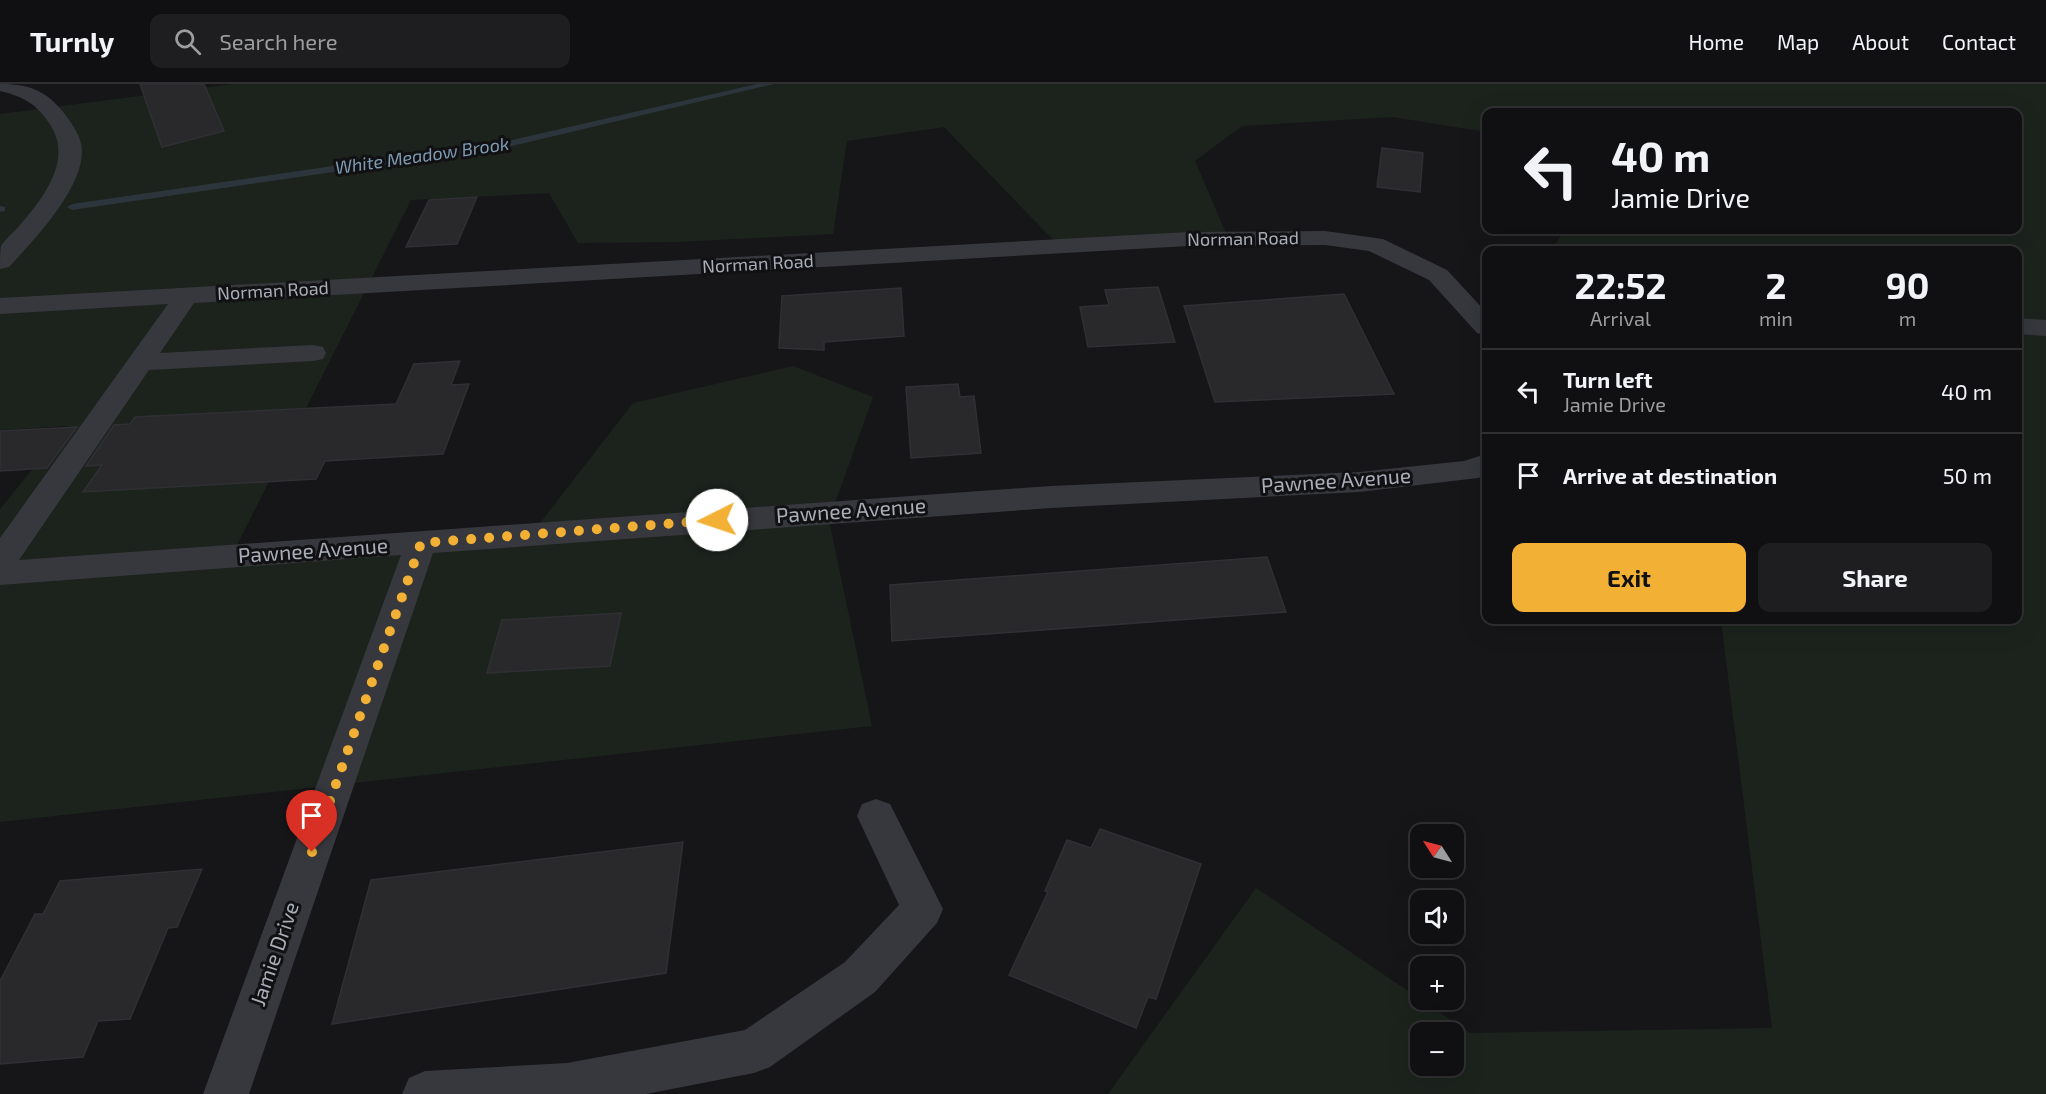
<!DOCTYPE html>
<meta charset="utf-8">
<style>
:root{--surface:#101012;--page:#1e1e20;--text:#f1f3f6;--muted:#9c9d9f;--line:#303032;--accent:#f2b134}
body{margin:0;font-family:"Exo 2",sans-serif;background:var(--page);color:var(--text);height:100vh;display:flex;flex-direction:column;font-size:22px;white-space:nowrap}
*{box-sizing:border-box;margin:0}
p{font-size:20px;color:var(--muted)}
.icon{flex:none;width:33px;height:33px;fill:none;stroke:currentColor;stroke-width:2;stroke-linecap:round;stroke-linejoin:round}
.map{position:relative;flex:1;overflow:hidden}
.side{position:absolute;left:1482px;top:162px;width:540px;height:378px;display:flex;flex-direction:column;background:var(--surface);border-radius:12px;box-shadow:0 6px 24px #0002,0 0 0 2px var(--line)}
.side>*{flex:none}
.hud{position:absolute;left:1482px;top:24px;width:540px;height:126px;border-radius:12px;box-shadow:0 6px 24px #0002,0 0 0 2px var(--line);background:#101012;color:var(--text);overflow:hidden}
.needle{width:39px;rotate:306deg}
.tools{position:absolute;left:1410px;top:740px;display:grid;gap:12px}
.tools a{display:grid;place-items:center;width:54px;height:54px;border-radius:12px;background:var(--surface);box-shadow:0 6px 24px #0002,0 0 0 2px var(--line);font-size:30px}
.pin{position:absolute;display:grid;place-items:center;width:51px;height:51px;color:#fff;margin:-62px -26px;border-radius:50% 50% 50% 0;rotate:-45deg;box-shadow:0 0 6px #0007}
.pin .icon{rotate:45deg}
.me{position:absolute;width:66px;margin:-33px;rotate:266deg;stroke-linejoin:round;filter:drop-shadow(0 0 4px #0008)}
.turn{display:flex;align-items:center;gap:21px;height:126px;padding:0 30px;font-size:27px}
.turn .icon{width:78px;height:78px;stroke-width:2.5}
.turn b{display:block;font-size:42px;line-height:51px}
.eta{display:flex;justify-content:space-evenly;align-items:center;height:102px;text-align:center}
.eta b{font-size:36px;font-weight:700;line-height:42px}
.button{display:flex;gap:12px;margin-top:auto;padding:12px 30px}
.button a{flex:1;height:69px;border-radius:12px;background:var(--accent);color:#111;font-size:24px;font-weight:700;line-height:69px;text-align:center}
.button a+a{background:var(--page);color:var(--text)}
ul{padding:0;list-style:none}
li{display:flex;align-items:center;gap:18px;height:84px;padding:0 30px;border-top:2px solid var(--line)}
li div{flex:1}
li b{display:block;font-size:22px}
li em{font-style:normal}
header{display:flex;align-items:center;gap:36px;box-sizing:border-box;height:84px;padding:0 30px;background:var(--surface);border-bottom:2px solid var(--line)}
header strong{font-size:28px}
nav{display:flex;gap:33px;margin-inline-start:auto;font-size:21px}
.search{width:420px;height:54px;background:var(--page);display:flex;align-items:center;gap:15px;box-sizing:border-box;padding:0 21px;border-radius:12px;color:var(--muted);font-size:22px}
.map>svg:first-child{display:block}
.green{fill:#1c231d;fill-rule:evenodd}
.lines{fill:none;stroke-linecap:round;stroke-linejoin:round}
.stream{fill:#2c353c;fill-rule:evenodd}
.building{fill:#29292c;stroke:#303034;stroke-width:1.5}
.minor{fill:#37383d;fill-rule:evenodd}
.route{stroke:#f2b134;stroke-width:10;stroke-dasharray:0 18}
.labels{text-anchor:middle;stroke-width:6;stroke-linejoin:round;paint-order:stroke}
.far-water-label{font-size:18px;font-style:italic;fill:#7f9bb3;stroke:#111113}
.far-street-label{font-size:18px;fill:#a8adb8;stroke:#111113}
.street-label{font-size:21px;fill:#a8adb8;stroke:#111113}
</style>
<header>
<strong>Turnly</strong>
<div class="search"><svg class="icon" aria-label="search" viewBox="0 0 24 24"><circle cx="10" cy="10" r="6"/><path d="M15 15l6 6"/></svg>Search here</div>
<nav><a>Home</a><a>Map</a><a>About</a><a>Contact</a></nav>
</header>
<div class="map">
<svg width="2046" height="1010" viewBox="0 0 2046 1010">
<rect width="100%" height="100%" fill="#161618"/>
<!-- green -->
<path class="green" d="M233,0H2046V1010H1108L1256,804L1470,949L1772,944L1721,536H2018V166H1551L1565,146H2018V28H1486V48L1393,33L1242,42L1195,77L1229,156L1062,165L944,43L847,57L833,150L678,158L578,159L549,109L411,116L237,461H523L633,319L793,282L873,313L829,436L872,642L0,738V425L68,342L0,346V30ZM1420,948H1454V981H1420Z"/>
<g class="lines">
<!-- stream -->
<path class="stream" d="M757,0H774L512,62L72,126L67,123L72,120L512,56Z
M0,122L5,123V127L0,128Z"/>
</g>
<!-- building -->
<path class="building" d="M140,0H204L224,47L162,63Z
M1382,64L1423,69L1420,108L1377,103Z
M477,113L457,160L406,163L429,116Z
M1158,203L1175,258L1088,263L1080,223L1109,221L1105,206Z
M901,204L904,252L824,258V266L779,264L782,212Z
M1344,210L1394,310L1215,318L1184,222Z
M460,277L451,301L469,300L443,370L325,377L316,395L83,408L102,381L86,382L114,341L130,340L135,333L396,320L414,280Z
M958,300L960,313L974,312L981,369L911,374L906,303Z
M77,343L47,384L0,387V347Z
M1267,473L1286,528L892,557L890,501Z
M621,529L610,582L487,589L502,536Z
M1100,745L1201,780L1156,915L1148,913L1136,944L1009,891L1048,808L1045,807L1067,756L1091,764Z
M683,758L666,889L332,940L371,796Z
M202,785L177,843L168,844L130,935L98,937L83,973L0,980V897L35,830H43L60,797Z"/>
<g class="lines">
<!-- minor -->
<path class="minor" d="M0,0C28,0 46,6 64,29C72,40 82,53 82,67C82,106 34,156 9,183L0,185C0,179 0,168 1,162C5,155 14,148 20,141C44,113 74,75 49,39C37,20 22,12 0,7Z
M1325,147L1383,155L1447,186L1486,228V251L1477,249L1429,196L1369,167L1325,161L1188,162L194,219L160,269L313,261L323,263L326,269L323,275L313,277L149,286L19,476L1051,402L1359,388L1464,377L1486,370V391L1478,394L1359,408L1051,424L433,469L249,1010H203L401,471L0,501V454L168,220L0,230V214L1188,148Z
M2018,234L2046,236V252L2018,250Z
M876,715L890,720L943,825L937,839L875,908L770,983L754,989L646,1010H402L409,994L425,987L567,979L745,946L845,878L899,821L857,732L862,720Z"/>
</g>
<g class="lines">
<!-- route -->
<path class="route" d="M312,768L421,459L717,436"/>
</g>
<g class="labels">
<!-- far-water labels -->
<g class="far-water-label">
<text transform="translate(422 72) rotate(-8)" y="6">White Meadow Brook</text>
</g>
<!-- far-street labels -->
<g class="far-street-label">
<text transform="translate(1243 155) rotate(-1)" y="6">Norman Road</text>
<text transform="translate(758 180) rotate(-3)" y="6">Norman Road</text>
<text transform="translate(273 207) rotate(-3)" y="6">Norman Road</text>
</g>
<!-- street labels -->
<g class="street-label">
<text transform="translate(1336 397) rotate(-4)" y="7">Pawnee Avenue</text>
<text transform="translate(851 427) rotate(-4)" y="7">Pawnee Avenue</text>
<text transform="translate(313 467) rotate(-4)" y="7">Pawnee Avenue</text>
<text transform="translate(275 870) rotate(-71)" y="7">Jamie Drive</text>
</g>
</g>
</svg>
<div class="tools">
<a><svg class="needle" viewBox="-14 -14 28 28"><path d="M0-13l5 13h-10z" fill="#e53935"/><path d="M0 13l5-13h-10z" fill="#9c9d9f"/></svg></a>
<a><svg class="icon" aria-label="sound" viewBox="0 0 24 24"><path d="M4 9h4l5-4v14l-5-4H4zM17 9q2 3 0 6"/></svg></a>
<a>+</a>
<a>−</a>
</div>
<div class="pin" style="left:312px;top:768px;background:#d93025"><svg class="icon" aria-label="arrive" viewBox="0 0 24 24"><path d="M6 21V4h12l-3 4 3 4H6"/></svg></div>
<svg class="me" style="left:717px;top:436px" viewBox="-20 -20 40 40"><circle r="19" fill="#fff"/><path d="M0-13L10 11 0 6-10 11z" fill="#f2b134"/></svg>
<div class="hud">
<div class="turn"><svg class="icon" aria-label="left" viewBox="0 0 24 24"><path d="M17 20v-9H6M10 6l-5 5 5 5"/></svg><div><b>40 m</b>Jamie Drive</div></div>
</div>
<section class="side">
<div class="eta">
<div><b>22:52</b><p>Arrival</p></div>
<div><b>2</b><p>min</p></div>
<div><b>90</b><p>m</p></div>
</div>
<ul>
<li><svg class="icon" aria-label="left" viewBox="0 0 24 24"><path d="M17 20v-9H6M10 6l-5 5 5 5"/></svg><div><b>Turn left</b><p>Jamie Drive</p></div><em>40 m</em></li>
<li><svg class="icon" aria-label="arrive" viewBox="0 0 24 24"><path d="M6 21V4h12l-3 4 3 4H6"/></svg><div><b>Arrive at destination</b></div><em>50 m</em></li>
</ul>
<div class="button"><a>Exit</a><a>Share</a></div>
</section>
</div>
